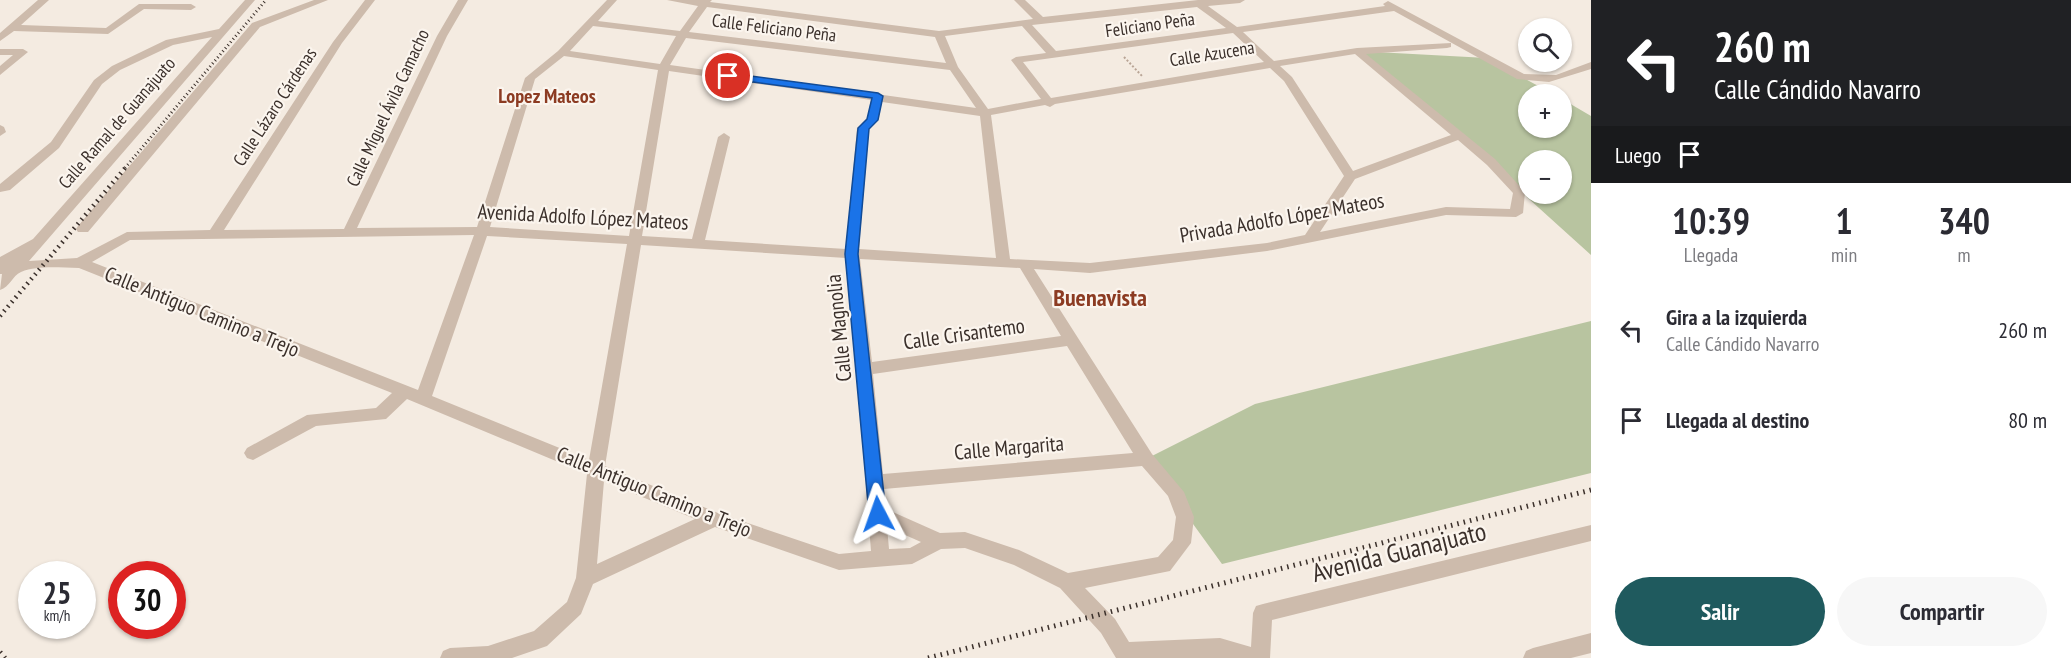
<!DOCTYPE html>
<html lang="es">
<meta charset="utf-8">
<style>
:root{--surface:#fff;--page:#f7f7f7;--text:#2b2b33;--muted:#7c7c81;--accent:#1f5a5e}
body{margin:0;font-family:"PT Sans Narrow",sans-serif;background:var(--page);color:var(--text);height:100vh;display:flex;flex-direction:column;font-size:22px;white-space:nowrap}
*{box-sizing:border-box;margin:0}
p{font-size:20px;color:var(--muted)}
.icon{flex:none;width:33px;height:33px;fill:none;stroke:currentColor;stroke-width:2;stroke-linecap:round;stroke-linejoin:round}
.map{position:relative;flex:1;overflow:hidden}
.side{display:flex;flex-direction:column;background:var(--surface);width:480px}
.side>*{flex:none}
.hud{background:#202124;color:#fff;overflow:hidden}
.fabs{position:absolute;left:1518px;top:18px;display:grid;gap:12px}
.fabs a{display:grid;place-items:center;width:54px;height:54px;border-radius:50%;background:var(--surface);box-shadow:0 2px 4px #0004;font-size:30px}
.speed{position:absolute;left:18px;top:561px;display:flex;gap:12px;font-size:30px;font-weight:700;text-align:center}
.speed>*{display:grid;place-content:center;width:78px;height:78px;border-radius:50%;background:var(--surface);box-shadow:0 2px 4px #0004;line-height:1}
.speed small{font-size:15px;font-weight:400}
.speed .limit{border:9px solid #d22;background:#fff;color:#111}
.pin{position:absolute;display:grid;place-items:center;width:51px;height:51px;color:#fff;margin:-26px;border:3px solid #fff;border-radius:50%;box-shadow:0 2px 6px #0007}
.me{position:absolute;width:66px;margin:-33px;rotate:356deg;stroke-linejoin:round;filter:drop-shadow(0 0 4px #0008)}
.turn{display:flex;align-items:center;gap:21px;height:126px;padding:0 24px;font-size:27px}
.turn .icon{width:78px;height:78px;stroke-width:2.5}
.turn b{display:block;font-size:42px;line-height:51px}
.then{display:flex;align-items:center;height:57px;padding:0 24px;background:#0003;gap:12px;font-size:22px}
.eta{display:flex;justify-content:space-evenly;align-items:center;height:102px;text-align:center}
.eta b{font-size:36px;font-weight:800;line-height:42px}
.cta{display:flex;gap:12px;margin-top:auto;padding:12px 24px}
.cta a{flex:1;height:69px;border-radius:36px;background:var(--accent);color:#fff;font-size:24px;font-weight:800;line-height:69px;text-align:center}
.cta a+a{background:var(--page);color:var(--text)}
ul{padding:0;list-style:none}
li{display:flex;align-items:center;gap:18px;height:90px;padding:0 24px}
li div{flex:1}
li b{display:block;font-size:22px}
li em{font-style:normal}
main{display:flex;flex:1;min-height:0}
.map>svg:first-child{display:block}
.green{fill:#b8c4a0;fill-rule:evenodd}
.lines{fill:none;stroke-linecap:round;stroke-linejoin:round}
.path{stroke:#b9a596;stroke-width:2;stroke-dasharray:2 2;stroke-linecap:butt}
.minor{fill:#cdbbac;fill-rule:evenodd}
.rail-far2{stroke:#3b302b;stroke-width:3;stroke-dasharray:1 3;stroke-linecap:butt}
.rail-far1{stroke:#3b302b;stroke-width:4.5;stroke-dasharray:1.5 4.5;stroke-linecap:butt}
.rail{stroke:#3b302b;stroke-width:5;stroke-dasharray:1.5 5;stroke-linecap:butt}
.route{fill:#1a73e8;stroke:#114b97;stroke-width:1.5}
.labels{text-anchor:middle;stroke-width:4.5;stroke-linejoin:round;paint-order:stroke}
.far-street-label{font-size:18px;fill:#3b302b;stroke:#fbf5ee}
.far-quarter-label{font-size:20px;font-weight:bold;fill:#8c3b22;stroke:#fbf5ee}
.street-label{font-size:21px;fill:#3b302b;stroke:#fbf5ee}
.quarter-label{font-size:24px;font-weight:bold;fill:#8c3b22;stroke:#fbf5ee}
.near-street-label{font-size:26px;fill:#3b302b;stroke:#fbf5ee}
</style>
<main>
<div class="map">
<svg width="1591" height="658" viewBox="0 0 1591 658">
<rect width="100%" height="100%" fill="#f4ebe1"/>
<!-- green -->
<path class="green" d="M1357,51L1487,58L1553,94H1528V128H1562V99L1591,116V255L1459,136ZM1528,160H1562V194H1528Z
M1591,321V473L1222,564L1146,459L1255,404Z"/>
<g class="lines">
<!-- path -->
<path class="path" d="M1124,57L1142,76"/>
<!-- minor -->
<path class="minor" d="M38,0H49L21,25L106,28L139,4H191L196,7L191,10L144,9L108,34L14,31L0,41V33Z
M245,0H255L29,261L77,258L127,232L210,230L333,42L365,0H375L342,43L224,230L344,229L437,36L458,0H468L447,36L357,228L477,227L525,78L558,51L607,0H617L598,21L680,31L698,6L667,0H712L710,2L939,31L1033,19L1014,0H1025L1043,17L1198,0H1245L1240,3L1208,6L1237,27L1385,6L1383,4L1388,1L1524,74L1556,75L1591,62V69L1549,82L1517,79L1394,11L1243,32L1274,61L1357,48L1451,43V47L1447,48L1366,54L1495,159L1525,192L1523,213L1516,217L1446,215L1267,251L1090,273L1034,269L1152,454L1184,492L1194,517L1191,543L1170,571L1085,588L1115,619L1129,642L1220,638L1251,647L1253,613L1256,606L1263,604L1591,525V541L1272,620L1270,658H1116L1101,633L1060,588L1014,565L965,548L941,549L912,564L839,570L715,527L593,584L581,614L547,646L512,658H440L443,651L450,648L488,646L534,631L567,602L576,578L587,474L407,399L386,419L316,426L253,460L247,458L244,453L247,448L307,415L376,408L392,393L79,268C60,268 39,265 21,272C12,276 10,287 0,290L2,274H0V257L33,239L212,37L173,45L120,70L102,84L59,148L10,190L0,192V184L51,142L94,80L112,66L166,40L219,29ZM707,7L935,37L946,63L689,32ZM1197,7L1226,28L1056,51L1032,25ZM593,26L676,36L660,64L570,51ZM1022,26L1046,53L1016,57L1011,60L1041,99L988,109L958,67L945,36ZM1233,33L1264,62L1051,98L1023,62ZM686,38L950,70L976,108L670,65ZM1355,54L1451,135L1353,171L1292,77L1280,66ZM564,56L658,70L629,236L490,227L535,79ZM1270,68L1284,81L1344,176L1305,235L1267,243L1090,263L1010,259L991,115L1045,105L1050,107L1055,104ZM669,71L871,100L867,119L857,128L846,249L705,240L730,137L724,133L718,137L692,239L642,236ZM882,102L980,116L996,258L859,249L869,129L878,120ZM1458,140L1487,165L1513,193L1510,209L1446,207L1320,232L1355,179ZM474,235L418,390L92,262L130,240ZM487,236L627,244L589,460L432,396ZM641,245L846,258L857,369L871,551L839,554L718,513L605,466ZM860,259L1020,268L1061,336L872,362ZM1067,346L1133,453L883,474L873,374ZM1142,466L1168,496L1176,517L1173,540L1158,557L1068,573L1019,550L965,532L940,533L886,509L884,489ZM604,481L695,519L597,564ZM887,527L921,542L910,548L889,549Z
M314,0H328L260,27L88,232H78L76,229L78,226L252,23Z
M0,49H23L28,52L0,75V66L13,55H0Z
M0,125L4,127L6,132L0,136Z
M1591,633V653L1571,658H1523L1526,651L1533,648Z"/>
<!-- rail-far2 -->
<path class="rail-far2" d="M125,168L266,0"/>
<!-- rail-far1 -->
<path class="rail-far1" d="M0,316L126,167"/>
<!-- rail -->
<path class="rail" d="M0,652L5,658
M928,658L1591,490"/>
</g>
<!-- route -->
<path class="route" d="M728,73L878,93L883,96L878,120L869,129L858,254L886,514L883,519H872L869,514L845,254L858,128L867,119L872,98L724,78V74Z"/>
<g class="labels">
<!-- far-street labels -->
<g class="far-street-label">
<text transform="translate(1150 25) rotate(-8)" y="6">Feliciano Peña</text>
<text transform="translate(774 28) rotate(7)" y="6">Calle Feliciano Peña</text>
<text transform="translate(1212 54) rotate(-9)" y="6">Calle Azucena</text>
<text transform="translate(275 107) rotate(-57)" y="6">Calle Lázaro Cárdenas</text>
<text transform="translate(388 108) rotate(-65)" y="6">Calle Miguel Ávila Camacho</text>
<text transform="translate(117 123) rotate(-49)" y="6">Calle Ramal de Guanajuato</text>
</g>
<!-- far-quarter labels -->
<g class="far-quarter-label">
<text x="547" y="103">Lopez Mateos</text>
</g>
<!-- street labels -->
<g class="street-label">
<text transform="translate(583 217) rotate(3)" y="7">Avenida Adolfo López Mateos</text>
<text transform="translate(1282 218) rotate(-10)" y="7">Privada Adolfo López Mateos</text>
<text transform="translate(202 312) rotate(22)" y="7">Calle Antiguo Camino a Trejo</text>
<text transform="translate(839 328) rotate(-96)" y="7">Calle Magnolia</text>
<text transform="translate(964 334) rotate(-8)" y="7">Calle Crisantemo</text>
<text transform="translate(1009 448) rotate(-5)" y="7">Calle Margarita</text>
<text transform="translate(654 492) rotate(22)" y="7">Calle Antiguo Camino a Trejo</text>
</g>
<!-- quarter labels -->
<g class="quarter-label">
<text x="1100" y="306">Buenavista</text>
</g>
<!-- near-street labels -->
<g class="near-street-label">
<text transform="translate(1399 552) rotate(-14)" y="9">Avenida Guanajuato</text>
</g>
</g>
</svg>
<div class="fabs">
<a><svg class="icon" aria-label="search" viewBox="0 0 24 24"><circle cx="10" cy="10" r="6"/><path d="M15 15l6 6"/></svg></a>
<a>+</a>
<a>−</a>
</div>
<div class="speed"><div>25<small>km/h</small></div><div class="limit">30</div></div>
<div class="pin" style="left:728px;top:76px;background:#d93025"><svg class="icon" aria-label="arrive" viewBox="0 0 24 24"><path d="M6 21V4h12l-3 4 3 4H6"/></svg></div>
<svg class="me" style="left:878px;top:514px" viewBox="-20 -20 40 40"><path d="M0-17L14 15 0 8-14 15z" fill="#1a73e8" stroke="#fff" stroke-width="4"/></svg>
</div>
<section class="side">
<div class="hud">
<div class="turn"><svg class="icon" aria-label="left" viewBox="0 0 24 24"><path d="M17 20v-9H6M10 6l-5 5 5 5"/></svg><div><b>260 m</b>Calle Cándido Navarro</div></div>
<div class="then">Luego<svg class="icon" aria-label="arrive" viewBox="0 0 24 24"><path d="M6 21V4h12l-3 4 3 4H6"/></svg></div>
</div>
<div class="eta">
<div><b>10:39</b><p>Llegada</p></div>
<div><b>1</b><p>min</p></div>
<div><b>340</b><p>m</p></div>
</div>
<ul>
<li><svg class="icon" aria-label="left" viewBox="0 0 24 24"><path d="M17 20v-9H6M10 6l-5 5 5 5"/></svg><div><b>Gira a la izquierda</b><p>Calle Cándido Navarro</p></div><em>260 m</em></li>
<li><svg class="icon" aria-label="arrive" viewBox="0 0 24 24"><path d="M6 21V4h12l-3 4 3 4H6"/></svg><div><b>Llegada al destino</b></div><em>80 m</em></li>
</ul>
<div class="cta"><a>Salir</a><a>Compartir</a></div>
</section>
</main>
